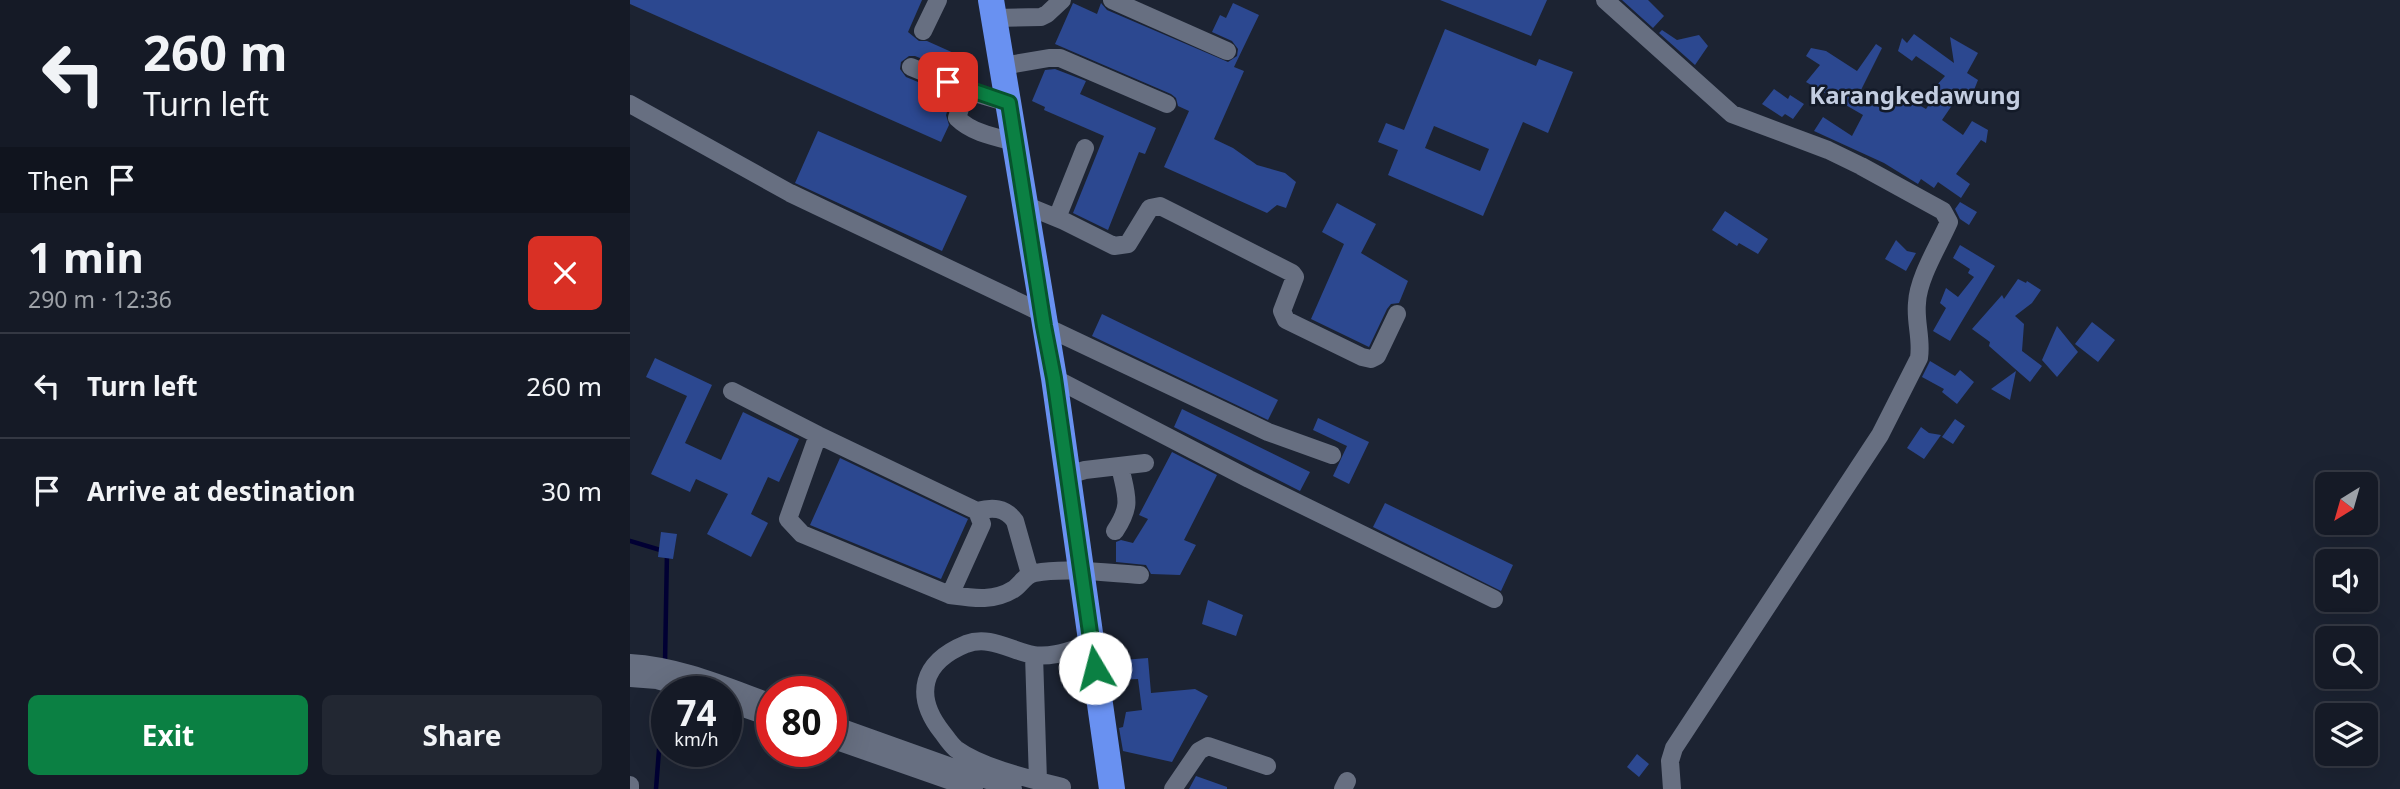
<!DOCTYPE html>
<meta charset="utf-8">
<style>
:root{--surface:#151a26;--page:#222732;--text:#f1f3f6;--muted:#9da1a7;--line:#343843;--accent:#0b8043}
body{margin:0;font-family:"Noto Sans",sans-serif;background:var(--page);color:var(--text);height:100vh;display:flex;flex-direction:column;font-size:26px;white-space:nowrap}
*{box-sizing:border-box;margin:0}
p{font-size:23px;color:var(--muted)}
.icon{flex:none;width:38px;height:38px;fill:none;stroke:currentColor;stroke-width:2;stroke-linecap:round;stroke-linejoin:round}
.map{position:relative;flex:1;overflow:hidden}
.panel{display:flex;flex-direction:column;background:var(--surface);width:630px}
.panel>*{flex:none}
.guide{background:#151a26;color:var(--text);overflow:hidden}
.needle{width:46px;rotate:217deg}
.buttons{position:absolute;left:1685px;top:472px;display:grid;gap:14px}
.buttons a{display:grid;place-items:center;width:63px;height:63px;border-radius:10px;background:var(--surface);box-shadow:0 7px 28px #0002,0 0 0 2px var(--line);font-size:35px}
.speed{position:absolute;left:21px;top:676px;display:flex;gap:14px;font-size:35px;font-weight:700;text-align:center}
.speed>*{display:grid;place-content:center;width:91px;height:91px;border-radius:50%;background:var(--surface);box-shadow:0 7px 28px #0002,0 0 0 2px var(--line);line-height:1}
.speed small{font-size:18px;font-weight:400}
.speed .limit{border:10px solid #d22;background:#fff;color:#111}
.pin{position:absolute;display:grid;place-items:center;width:60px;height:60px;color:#fff;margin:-30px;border-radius:14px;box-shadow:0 4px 10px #0006}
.me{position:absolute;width:77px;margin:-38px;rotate:352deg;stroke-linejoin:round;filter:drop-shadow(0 0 5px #0008)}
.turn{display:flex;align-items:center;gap:24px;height:147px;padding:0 28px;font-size:32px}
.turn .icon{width:91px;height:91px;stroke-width:2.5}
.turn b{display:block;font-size:49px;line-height:60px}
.then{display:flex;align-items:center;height:66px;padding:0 28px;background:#0003;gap:14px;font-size:26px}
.round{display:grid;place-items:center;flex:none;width:74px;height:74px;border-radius:10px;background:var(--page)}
.head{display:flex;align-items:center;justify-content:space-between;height:119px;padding:0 28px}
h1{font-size:42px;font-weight:700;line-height:52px}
.primary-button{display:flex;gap:14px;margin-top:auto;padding:14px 28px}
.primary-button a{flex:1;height:80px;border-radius:10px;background:var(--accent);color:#fff;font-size:28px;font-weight:700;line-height:80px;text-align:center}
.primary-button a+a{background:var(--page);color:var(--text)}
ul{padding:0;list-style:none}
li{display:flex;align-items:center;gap:21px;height:105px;padding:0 28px;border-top:2px solid var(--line)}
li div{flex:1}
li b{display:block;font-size:26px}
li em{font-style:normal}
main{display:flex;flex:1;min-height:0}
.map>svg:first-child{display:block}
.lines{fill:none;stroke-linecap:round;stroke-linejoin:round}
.stream{stroke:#010033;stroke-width:4.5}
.building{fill:#2c4890;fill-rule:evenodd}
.minor{stroke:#676f81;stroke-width:18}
.highway{stroke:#6991f1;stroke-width:26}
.route-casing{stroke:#07532c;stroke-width:18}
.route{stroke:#0b8043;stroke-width:12}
.labels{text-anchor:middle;stroke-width:5;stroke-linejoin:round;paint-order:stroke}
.quarter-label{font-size:24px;font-weight:bold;fill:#c3cde0;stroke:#131a28}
</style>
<main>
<section class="panel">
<div class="guide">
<div class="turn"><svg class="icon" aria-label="left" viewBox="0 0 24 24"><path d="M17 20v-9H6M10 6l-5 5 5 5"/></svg><div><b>260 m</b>Turn left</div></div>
<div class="then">Then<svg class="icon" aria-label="arrive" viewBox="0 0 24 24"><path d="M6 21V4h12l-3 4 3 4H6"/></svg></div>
</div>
<div class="head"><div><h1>1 min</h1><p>290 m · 12:36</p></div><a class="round" style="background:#d93025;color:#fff"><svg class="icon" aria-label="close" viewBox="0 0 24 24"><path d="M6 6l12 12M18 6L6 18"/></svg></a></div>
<ul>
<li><svg class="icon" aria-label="left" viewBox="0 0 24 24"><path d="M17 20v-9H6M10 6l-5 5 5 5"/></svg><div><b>Turn left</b></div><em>260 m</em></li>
<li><svg class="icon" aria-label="arrive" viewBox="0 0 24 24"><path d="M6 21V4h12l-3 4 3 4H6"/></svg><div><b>Arrive at destination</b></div><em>30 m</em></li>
</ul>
<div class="primary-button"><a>Exit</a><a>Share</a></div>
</section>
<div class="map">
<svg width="1770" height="789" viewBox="0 0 1770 789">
<rect width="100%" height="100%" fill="#1c2332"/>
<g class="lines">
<!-- stream -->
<path class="stream" d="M0,541L37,552L35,663
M26,789L34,685"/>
</g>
<!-- building -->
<path class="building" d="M0,0H292L278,32L289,41H297L346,63L339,78L285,56H279L271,62L270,69L276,77L322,96L316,115L319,125L311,142L0,4Z
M810,0H917L901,36Z
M992,0H1018L1034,16L1023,28Z
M443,3L467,14L471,3L477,10L598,62L607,56L608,49L602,41L582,32L590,15L596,18L603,3L629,15L604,67L614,71L584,139L603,148L627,165L655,173L666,182L656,208L647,205L637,213L534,167L559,111L548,106L546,98L541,94L425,44Z
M815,29L906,66L909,59L943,72L918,133L893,122L853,216L758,175L768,150L748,142L756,123L774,130ZM804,126L859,149L850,171L795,148Z
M1032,30L1047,40L1069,35L1078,46L1065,65L1029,33Z
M1284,34L1324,63L1320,37L1348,53L1337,73L1348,80L1340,100L1329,95L1312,120L1333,135L1342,121L1358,130L1356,143L1351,140L1326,174L1340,184L1331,198L1308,182L1304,188L1291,179L1288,184L1254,163L1184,131L1193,117L1222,136L1233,115L1176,82L1190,65L1176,56L1181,48L1196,51L1227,71L1246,44L1252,48L1228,96L1249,107L1255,90L1273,96L1296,109L1310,88L1306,86L1315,76L1286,56L1282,61L1268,51L1272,38L1277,43Z
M425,69L456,81L450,94L526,128L515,154L509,152L478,230L443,213L474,136L414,110L415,107L402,101L415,70Z
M1144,89L1158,99L1160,95L1174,104L1163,119L1155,114L1152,117L1132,104Z
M188,131L337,196L312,251L165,183Z
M1330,202L1347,212L1339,225L1330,219L1325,209Z
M707,203L746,224L731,253L778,281L769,303L761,304L757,309L739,347L681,319L714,244L692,232Z
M1095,211L1138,239L1128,254L1109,243L1107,246L1082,230Z
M1266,240L1277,251L1286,253L1276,271L1255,259Z
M1330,245L1365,266L1320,341L1303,331L1316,308L1310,303L1316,288L1328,297L1344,277L1338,273L1340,269L1323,258Z
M1388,279L1396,283L1397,281L1411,290L1402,303L1385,316L1394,324L1392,351L1412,366L1400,382L1359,346L1360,342L1342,329L1372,295L1374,299Z
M472,314L648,400L638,420L462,336Z
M1462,322L1485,340L1468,362L1445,344Z
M1427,326L1448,352L1427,377L1412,360Z
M25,358L82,385L55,443L91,460L113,412L169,439L149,482L138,477L121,514L138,523L121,557L77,534L98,494L66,479L60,492L21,474L57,396L16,377Z
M1300,361L1325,376L1330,370L1344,382L1327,404L1312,392L1314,389L1292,377Z
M1386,371L1380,400L1361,389Z
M552,409L680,472L670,491L544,427Z
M688,418L739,442L719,484L703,476L717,446L683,430Z
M1325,419L1335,426L1323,444L1312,437Z
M1291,427L1299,433L1311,435L1294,459L1277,448Z
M542,452L587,475L554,540L566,545L550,575L521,574L516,565L486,562V542L491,540L503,543L518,519L509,515Z
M210,458L338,519L311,579L180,525Z
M755,503L883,565L871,591L743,527Z
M31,532L47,534L43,559L28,557Z
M578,600L613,615L606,636L572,624Z
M518,658L521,693L565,689L578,696L542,762L493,751L489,728L493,727L496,712L512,710L508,679L485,680L480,661Z
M1007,754L1019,764L1009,777L997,767Z
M566,776L597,787V789H559Z"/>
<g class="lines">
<!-- minor -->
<path class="minor" d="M482,0L597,51
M975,0L1102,114L1198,150L1231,166L1313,211L1319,222C1309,245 1288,278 1287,303C1285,322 1292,339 1289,358L1250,435L1044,748L1040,761L1042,789
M364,18L411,17L417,14L432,0
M293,31L308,0
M373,66L419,58H430L537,104
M281,67L345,93L379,103
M336,89L327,118C342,133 365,137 385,142
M0,104L160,193L412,313
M395,205L434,221L484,246L498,244L520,208L530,206L546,214L662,273L665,277L652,311L656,320L732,357L741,359L747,356L767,314
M427,218L455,148
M414,326L638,432L702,455
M424,378L619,479L864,599
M102,391L188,435
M438,475L455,470L515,463
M347,511C362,507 375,507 385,521L400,574
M485,531C503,504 496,496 490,466
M320,595L172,534L158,519L188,435L347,511L352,524L320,595C342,598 364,602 384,589C391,584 396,574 405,573C436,567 478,573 510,575
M404,655L408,781
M0,663C50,666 95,686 142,703
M0,678L27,680L65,691
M96,702L142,718
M201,724L383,789
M201,739L344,789
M0,785V789
M432,787C400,779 352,768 326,749C320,744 316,737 312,732C283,695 292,662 336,644C360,635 381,651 404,655C423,658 443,649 462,644
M543,789L569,751L578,746L637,766
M713,789L717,781"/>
<!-- highway -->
<path class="highway" d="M361,0L424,378L482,789"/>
</g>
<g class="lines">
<!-- route casing -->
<g class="route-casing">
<path id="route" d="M318,82L379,103L414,326L424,378L465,668"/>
</g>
<!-- route -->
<use href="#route" class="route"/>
</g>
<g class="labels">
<!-- quarter labels -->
<g class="quarter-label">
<text x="1285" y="104">Karangkedawung</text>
</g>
</g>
</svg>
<div class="buttons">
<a><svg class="needle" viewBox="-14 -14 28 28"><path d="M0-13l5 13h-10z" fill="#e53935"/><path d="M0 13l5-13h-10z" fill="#9da1a7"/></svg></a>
<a><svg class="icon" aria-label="sound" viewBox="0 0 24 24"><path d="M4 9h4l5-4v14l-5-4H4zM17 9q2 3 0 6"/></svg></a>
<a><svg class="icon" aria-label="search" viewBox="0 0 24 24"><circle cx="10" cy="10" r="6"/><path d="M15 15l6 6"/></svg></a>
<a><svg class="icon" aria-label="layers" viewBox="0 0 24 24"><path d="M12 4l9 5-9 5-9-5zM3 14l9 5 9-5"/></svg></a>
</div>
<div class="speed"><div>74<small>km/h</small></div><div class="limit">80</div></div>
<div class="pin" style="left:318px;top:82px;background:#d93025"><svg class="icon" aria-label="arrive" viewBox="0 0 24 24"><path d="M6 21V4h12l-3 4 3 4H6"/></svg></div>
<svg class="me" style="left:465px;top:668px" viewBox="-20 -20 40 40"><circle r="19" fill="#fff"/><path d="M0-13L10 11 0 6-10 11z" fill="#0b8043"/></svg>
</div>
</main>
